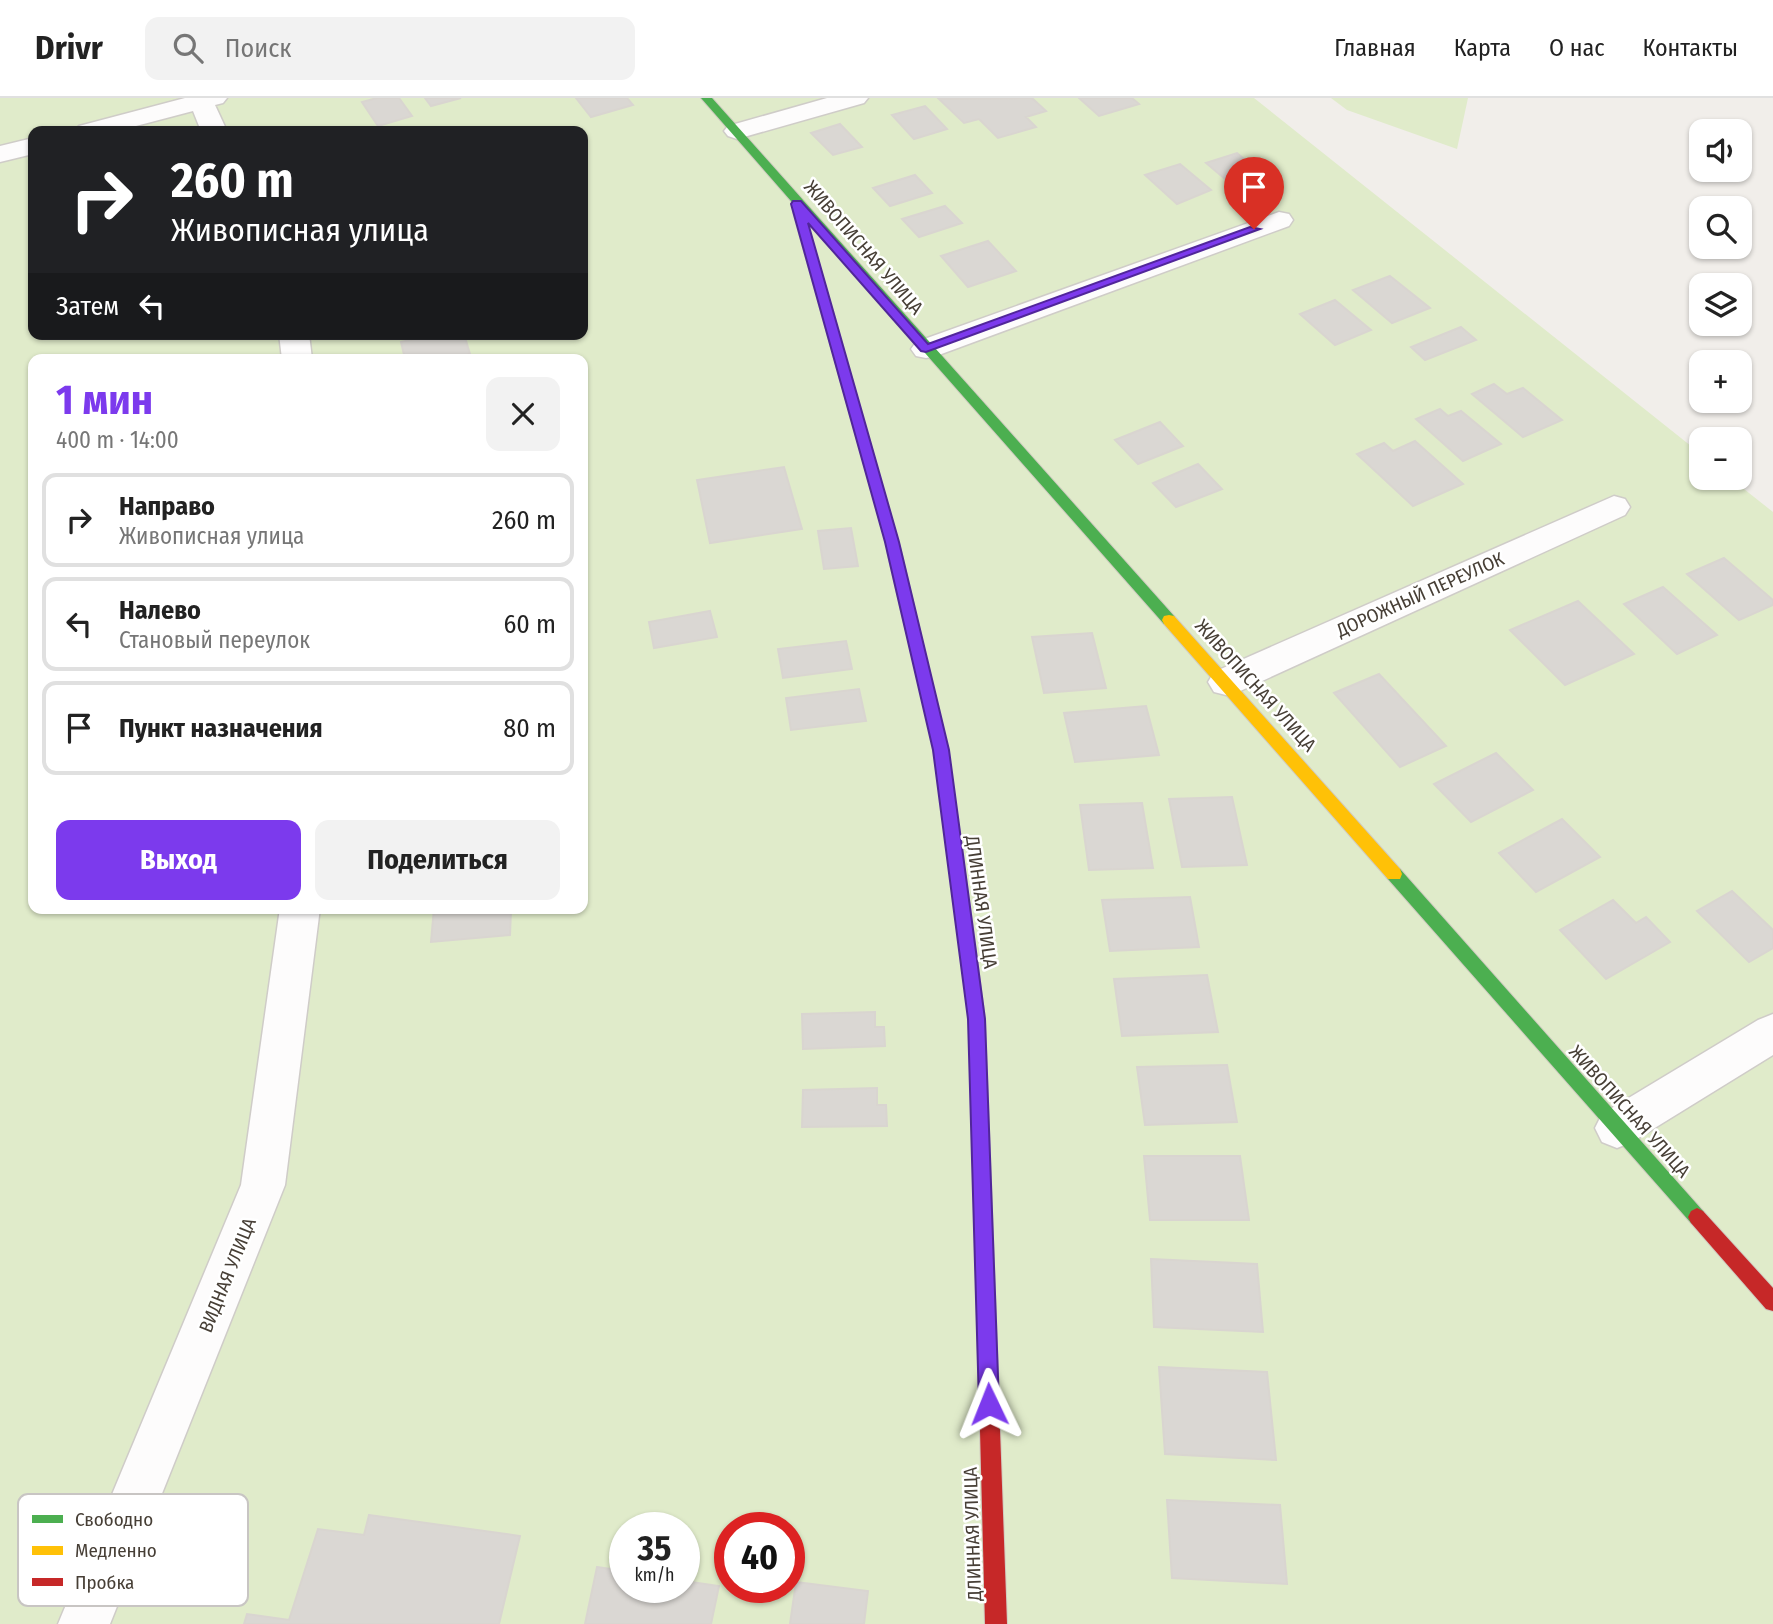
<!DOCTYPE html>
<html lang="ru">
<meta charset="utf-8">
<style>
:root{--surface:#fff;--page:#f2f2f2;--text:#222;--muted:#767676;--line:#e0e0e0;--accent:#7c3aed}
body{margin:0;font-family:"Fira Sans Condensed",sans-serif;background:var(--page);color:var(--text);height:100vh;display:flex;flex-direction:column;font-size:26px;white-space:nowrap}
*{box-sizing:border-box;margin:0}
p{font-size:23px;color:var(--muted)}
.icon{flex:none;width:38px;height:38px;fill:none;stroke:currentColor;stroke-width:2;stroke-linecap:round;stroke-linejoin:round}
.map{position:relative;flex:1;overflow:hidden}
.panel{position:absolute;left:28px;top:256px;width:560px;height:560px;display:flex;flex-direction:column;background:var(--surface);border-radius:14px;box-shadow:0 2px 5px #0004}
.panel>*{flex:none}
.hud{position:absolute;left:28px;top:28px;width:560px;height:214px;border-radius:14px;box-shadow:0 2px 5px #0004;background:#202124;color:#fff;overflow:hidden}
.fabs{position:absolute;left:1689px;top:21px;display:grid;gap:14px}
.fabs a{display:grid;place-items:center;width:63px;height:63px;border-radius:14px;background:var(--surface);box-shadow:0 2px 5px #0004;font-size:35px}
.speed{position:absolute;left:609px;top:1414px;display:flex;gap:14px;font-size:35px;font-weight:700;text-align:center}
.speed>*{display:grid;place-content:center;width:91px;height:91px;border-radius:50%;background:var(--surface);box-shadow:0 2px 5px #0004;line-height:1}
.speed small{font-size:18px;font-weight:400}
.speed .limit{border:10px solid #d22;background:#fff;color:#111}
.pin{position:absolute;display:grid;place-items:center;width:60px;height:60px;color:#fff;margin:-72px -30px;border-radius:50% 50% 50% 0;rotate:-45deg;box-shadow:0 0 7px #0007}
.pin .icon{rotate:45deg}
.me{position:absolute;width:77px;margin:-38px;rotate:358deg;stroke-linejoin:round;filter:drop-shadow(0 0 5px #0008)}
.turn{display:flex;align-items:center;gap:24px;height:147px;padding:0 28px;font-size:32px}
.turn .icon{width:91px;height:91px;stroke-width:2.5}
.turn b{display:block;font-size:49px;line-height:60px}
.then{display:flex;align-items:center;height:66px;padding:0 28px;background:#0003;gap:14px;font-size:26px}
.round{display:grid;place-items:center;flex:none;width:74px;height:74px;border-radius:14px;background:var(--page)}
.overview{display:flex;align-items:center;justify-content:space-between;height:119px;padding:0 28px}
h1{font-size:42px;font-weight:700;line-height:52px;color:var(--accent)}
.button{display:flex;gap:14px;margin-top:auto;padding:14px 28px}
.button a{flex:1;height:80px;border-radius:14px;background:var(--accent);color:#fff;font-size:28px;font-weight:700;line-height:80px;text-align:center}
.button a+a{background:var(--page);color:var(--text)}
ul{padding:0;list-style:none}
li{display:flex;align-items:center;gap:21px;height:94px;margin:0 14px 10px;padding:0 14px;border:4px solid var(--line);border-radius:14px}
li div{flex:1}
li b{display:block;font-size:26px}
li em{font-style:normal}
header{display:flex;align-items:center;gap:42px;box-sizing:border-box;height:98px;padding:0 35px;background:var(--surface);border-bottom:2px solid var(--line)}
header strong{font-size:33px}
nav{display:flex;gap:38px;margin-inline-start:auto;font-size:24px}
.search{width:490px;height:63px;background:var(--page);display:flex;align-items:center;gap:18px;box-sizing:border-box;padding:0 24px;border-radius:14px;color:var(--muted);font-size:26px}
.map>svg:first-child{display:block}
.green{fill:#e0ebca;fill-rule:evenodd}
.building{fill:#dad7d3;stroke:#d9d5d0;stroke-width:2}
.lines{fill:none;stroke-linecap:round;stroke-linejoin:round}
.street-casing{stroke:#cfccc8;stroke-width:3}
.fast-casing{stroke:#d0cbc1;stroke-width:2}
.slow-casing{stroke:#d0cbc1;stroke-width:2}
.jam-casing{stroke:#d0cbc1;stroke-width:2}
.street{fill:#fdfcfc;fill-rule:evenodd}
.fast{fill:#4caf50;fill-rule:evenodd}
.slow{fill:#ffc107;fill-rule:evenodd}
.jam{fill:#c62828;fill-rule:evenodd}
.route{fill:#7c3aed;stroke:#51269a;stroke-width:2}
.labels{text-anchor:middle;stroke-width:5;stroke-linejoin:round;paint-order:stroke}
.street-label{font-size:19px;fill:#473f36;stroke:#fff}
.key{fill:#fff;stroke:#c8c5c3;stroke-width:2}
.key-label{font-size:19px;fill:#473f36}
</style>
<header>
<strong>Drivr</strong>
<div class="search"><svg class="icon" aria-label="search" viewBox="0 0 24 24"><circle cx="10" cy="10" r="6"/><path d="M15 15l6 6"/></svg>Поиск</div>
<nav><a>Главная</a><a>Карта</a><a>О нас</a><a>Контакты</a></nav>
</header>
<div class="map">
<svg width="1773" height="1526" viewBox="0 0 1773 1526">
<rect width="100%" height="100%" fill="#f1eeea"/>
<!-- green -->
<path class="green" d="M0,0H1254L1701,356V380H1730L1773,414V1526H0ZM33,33H583V236H33ZM33,261H583V810H33ZM625,1430H684V1489H625ZM730,1430H789V1489H730Z
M1331,0H1468L1457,51L1347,12Z"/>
<!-- building -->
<path class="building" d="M377,0H399L412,18L378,28L362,4Z
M425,0H461L431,8Z
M576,0H627L633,7L591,19Z
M1032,0L1046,13L1026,19L1036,29L998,40L979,21L964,25L939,1Z
M1079,0H1132L1139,6L1099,18Z
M925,8L947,31L914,41L892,17Z
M840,26L862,49L833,57L811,35Z
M1237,55L1270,83L1239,93L1206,65Z
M1180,66L1211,92L1177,106L1145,77Z
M915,77L932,95L890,108L873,90Z
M945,108L962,125L919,139L902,121Z
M988,143L1016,173L968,189L941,158Z
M1390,178L1430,210L1392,225L1353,192Z
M1335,202L1371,232L1335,247L1300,216Z
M1461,229L1476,242L1425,262L1411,249Z
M436,236H464L470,256L449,261H405L401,244Z
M1494,286L1507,296L1523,290L1562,322L1523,339L1472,296Z
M1440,311L1448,318L1461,313L1501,346L1463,363L1416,321Z
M1160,324L1183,348L1138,366L1115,342Z
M1415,343L1463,386L1413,408L1357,356L1384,345L1393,353Z
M1198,366L1222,391L1176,409L1153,385Z
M784,369L802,431L710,445L697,382Z
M851,430L858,468L824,471L818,433Z
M1724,460L1773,502V507L1739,522L1687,476Z
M1663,489L1717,537L1677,556L1624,506Z
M1578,503L1634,556L1565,587L1510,532Z
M710,513L717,539L654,550L649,524Z
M1092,535L1106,590L1044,595L1032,539Z
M846,543L852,571L783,580L778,551Z
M1379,576L1446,648L1400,669L1334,595Z
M859,591L866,623L791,632L786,600Z
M1146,608L1159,657L1075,664L1064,615Z
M1496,655L1533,692L1471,724L1434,686Z
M1232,699L1247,767L1182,769L1169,701Z
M1142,705L1153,770L1089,772L1080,707Z
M1562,721L1600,759L1536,794L1499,755Z
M1732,793L1773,832V850L1749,864L1697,813Z
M1190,799L1199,849L1110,853L1102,802Z
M1613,802L1636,825L1646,819L1670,844L1606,881L1560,832Z
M434,810H535L511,813L510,837L431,844Z
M1207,877L1218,934L1122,938L1114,881Z
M875,914V929H884L885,948L803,951L802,916Z
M1227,967L1237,1024L1145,1027L1137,969Z
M877,990V1007H886L887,1028L802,1029L803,992Z
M1144,1058H1240L1249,1122H1150Z
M1151,1161L1257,1166L1263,1234L1154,1229Z
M1159,1269L1267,1274L1276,1362L1165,1356Z
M1167,1402L1280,1407L1287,1486L1172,1480Z
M369,1417L520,1438L499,1526H244L247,1516L289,1522L318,1431L364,1437Z
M597,1469L625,1473V1489H684V1483L719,1488L711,1526H585Z
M796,1484L868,1493L864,1526H790Z"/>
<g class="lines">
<!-- street casing -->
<g class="street-casing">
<path id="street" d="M185,0H227L223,5L215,7L227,33H201L193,13L117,33H75L79,28Z
M827,0H868L864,5L737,41L728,38L724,33L728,28Z
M33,40V56L0,64V48Z
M1279,114L1289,116L1293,122L1289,128L936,258L926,260L916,258L911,251L916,244Z
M279,236H309L312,261H282Z
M1614,398L1625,401L1630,409L1625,417L1238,594L1226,597L1214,594L1208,584L1214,574Z
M280,810H320L285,1087L110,1526H58L241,1087Z
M1773,916V957L1632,1044L1617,1050L1602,1044L1595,1030L1602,1016L1758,922Z"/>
</g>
<!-- fast casing -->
<g class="fast-casing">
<path id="fast" d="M701,0H712L1174,518L1176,522L1174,526H1164L806,120L901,453L894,458L889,456L793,114L798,111Z
M1394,769L1400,771L1703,1113L1706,1119L1703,1125L1697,1128L1691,1125L1388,781L1386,776L1388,771Z
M964,816L970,818L972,823L985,921L1000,1332L997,1339L990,1342L983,1339L980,1332L969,921L956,823L958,818Z"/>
</g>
<!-- slow casing -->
<g class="slow-casing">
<path id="slow" d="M894,448L901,453L948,652L972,823L970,828L964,830L958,828L956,823L934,652L887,453Z
M1169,517L1174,518L1400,771L1402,776L1400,781H1388L1164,526L1162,522L1164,518Z"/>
</g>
<!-- jam casing -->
<g class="jam-casing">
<path id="jam" d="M1697,1110L1703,1113L1773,1190V1213L1766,1211L1691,1125L1688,1119L1691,1113Z
M990,1322L997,1325L1000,1332L1007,1526H985L980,1332L983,1325Z"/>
</g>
<!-- street -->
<use href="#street" class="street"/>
<!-- fast -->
<use href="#fast" class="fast"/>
<!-- slow -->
<use href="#slow" class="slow"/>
<!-- jam -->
<use href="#jam" class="jam"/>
</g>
<!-- route -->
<path class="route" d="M793,103H801L928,246L1250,129L1260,131L926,254L921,253L808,125L899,444L949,652L985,921L999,1306L996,1313L989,1316L982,1313L979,1306L968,921L933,652L885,444L791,106Z"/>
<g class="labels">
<!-- street labels -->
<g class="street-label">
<text transform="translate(864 149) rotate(49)" y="7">ЖИВОПИСНАЯ УЛИЦА</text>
<text transform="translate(1420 496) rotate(-24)" y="7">ДОРОЖНЫЙ ПЕРЕУЛОК</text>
<text transform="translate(1256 587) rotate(48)" y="7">ЖИВОПИСНАЯ УЛИЦА</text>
<text transform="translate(982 804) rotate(82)" y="7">ДЛИННАЯ УЛИЦА</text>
<text transform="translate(1630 1013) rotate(48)" y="7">ЖИВОПИСНАЯ УЛИЦА</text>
<text transform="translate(227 1177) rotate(-68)" y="7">ВИДНАЯ УЛИЦА</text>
<text transform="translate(972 1436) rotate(-92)" y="7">ДЛИННАЯ УЛИЦА</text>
</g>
</g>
<!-- legend -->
<rect x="18" y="1396" width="230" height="112" rx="10" class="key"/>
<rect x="32" y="1417" width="31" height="8" fill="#4caf50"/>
<rect x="32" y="1448" width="31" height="9" fill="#ffc107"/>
<rect x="32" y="1480" width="31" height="8" fill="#c62828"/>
<g class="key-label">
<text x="75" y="1428">Свободно</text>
<text x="75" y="1459">Медленно</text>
<text x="75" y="1491">Пробка</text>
</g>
</svg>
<div class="fabs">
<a><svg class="icon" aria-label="sound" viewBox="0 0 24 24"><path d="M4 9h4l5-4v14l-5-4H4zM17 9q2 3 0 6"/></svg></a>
<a><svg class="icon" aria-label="search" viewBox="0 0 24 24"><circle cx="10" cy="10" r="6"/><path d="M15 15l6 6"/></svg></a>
<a><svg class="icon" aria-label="layers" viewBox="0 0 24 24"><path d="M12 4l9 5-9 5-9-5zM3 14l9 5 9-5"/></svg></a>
<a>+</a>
<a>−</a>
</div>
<div class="speed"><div>35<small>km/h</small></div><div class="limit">40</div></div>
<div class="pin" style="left:1254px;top:131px;background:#d93025"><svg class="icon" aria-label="arrive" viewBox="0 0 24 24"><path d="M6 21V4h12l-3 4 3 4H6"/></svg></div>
<svg class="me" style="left:989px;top:1306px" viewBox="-20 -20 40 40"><path d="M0-17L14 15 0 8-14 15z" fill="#7c3aed" stroke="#fff" stroke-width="4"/></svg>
<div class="hud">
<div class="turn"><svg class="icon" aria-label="right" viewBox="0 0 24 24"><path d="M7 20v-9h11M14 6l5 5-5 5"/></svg><div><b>260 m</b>Живописная улица</div></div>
<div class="then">Затем<svg class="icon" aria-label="left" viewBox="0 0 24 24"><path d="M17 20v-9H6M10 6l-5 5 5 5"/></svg></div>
</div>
<section class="panel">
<div class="overview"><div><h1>1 мин</h1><p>400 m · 14:00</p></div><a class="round"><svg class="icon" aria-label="close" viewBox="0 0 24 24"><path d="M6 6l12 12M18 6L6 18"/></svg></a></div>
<ul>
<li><svg class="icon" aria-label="right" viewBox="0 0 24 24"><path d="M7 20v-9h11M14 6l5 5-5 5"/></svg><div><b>Направо</b><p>Живописная улица</p></div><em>260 m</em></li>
<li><svg class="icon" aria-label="left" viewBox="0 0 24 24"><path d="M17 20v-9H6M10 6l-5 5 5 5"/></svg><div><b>Налево</b><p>Становый переулок</p></div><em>60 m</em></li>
<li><svg class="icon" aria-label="arrive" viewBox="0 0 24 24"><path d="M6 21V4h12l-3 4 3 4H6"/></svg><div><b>Пункт назначения</b></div><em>80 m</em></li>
</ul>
<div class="button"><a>Выход</a><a>Поделиться</a></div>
</section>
</div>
